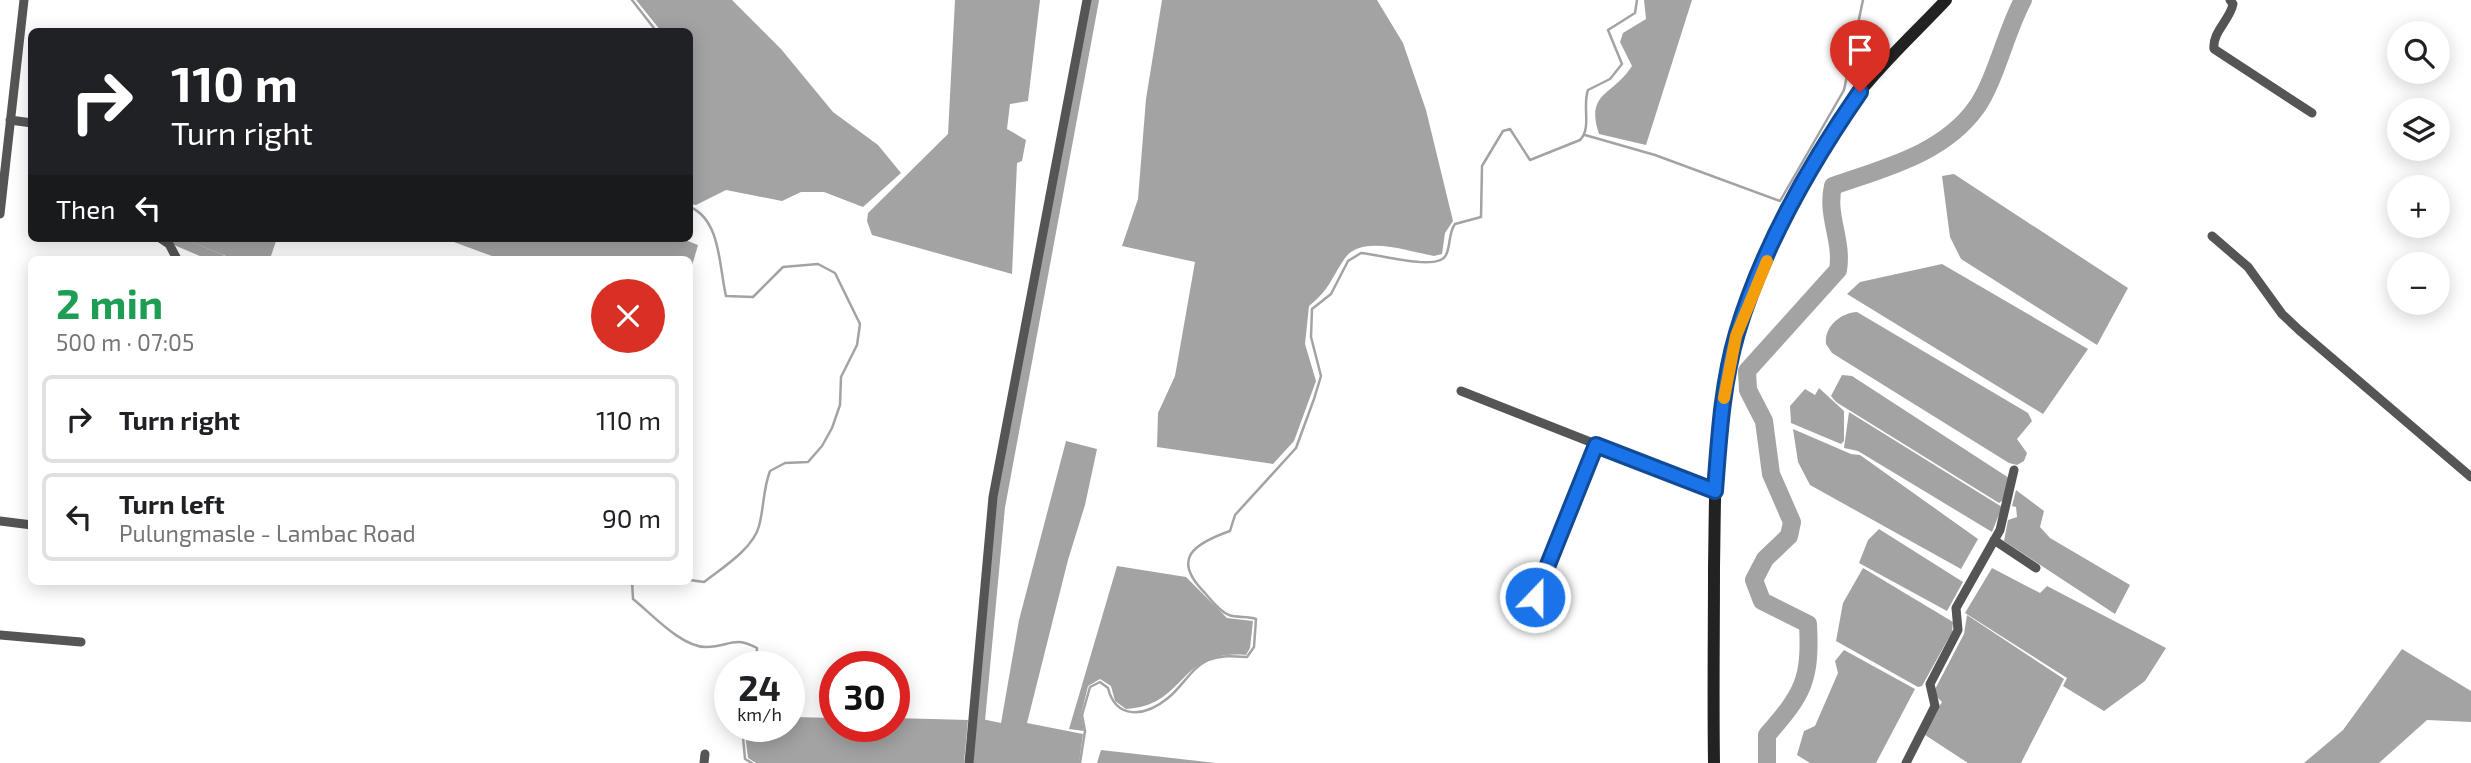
<!DOCTYPE html>
<meta charset="utf-8">
<style>
:root{--surface:#fff;--page:#f2f2f2;--text:#202124;--muted:#757577;--line:#e0e0e0}
body{margin:0;font-family:"Exo 2",sans-serif;background:var(--page);color:var(--text);height:100vh;display:flex;flex-direction:column;font-size:26px;white-space:nowrap}
*{box-sizing:border-box;margin:0}
p{font-size:23px;color:var(--muted)}
.icon{flex:none;width:38px;height:38px;fill:none;stroke:currentColor;stroke-width:2;stroke-linecap:round;stroke-linejoin:round}
.map{position:relative;flex:1;overflow:hidden}
.sheet{position:absolute;left:28px;top:256px;width:665px;height:329px;display:flex;flex-direction:column;background:var(--surface);border-radius:10px;box-shadow:0 4px 18px #0003}
.sheet>*{flex:none}
.top-card{position:absolute;left:28px;top:28px;width:665px;height:214px;border-radius:10px;box-shadow:0 4px 18px #0003;background:#202124;color:#fff;overflow:hidden}
.controls{position:absolute;left:2387px;top:21px;display:grid;gap:14px}
.controls a{display:grid;place-items:center;width:63px;height:63px;border-radius:50%;background:var(--surface);box-shadow:0 4px 18px #0003;font-size:35px}
.speed{position:absolute;left:714px;top:651px;display:flex;gap:14px;font-size:35px;font-weight:700;text-align:center}
.speed>*{display:grid;place-content:center;width:91px;height:91px;border-radius:50%;background:var(--surface);box-shadow:0 4px 18px #0003;line-height:1}
.speed small{font-size:18px;font-weight:400}
.speed .limit{border:10px solid #d22;background:#fff;color:#111}
.pin{position:absolute;display:grid;place-items:center;width:60px;height:60px;color:#fff;margin:-72px -30px;border-radius:50% 50% 50% 0;rotate:-45deg;box-shadow:0 0 7px #0007}
.pin .icon{rotate:45deg}
.me{position:absolute;width:77px;margin:-38px;rotate:22deg;stroke-linejoin:round;filter:drop-shadow(0 0 5px #0008)}
.turn{display:flex;align-items:center;gap:24px;height:147px;padding:0 28px;font-size:32px}
.turn .icon{width:91px;height:91px;stroke-width:2.5}
.turn b{display:block;font-size:49px;line-height:60px}
.then{display:flex;align-items:center;height:66px;padding:0 28px;background:#0003;gap:14px;font-size:26px}
.round{display:grid;place-items:center;flex:none;width:74px;height:74px;border-radius:37px;background:var(--page)}
.summary{display:flex;align-items:center;justify-content:space-between;height:119px;padding:0 28px}
h1{font-size:42px;font-weight:700;line-height:52px;color:#1e9e55}
ul{padding:0;list-style:none}
li{display:flex;align-items:center;gap:21px;height:88px;margin:0 14px 10px;padding:0 14px;border:4px solid var(--line);border-radius:10px}
li div{flex:1}
li b{display:block;font-size:26px}
li em{font-style:normal}
.map>svg:first-child{display:block}
.water{fill:#a3a3a3}
.lines{fill:none;stroke-linecap:round;stroke-linejoin:round}
.stream{stroke:#a3a3a3;stroke-width:2.5}
.canal{stroke:#a3a3a3;stroke-width:10}
.river{stroke:#a3a3a3;stroke-width:18}
.street{stroke:#555;stroke-width:9}
.secondary{stroke:#222;stroke-width:12}
.route-casing{stroke:#114b97;stroke-width:18}
.route{stroke:#1a73e8;stroke-width:12}
.slow{stroke:#f59e0b;stroke-width:12}
</style>
<div class="map">
<svg width="2471" height="763" viewBox="0 0 2471 763">
<rect width="100%" height="100%" fill="#fff"/>
<!-- water -->
<path class="water" d="M636,0H732L781,49L833,112L878,145L901,173L863,207L824,192H801L782,201L726,190L696,205L690,204V32L661,31Z
M955,0H1040L1028,101L1010,104L1007,129L1026,140L1022,161L1017,163L1012,274L872,235L867,221L868,213L948,134Z
M1162,0H1377L1403,43L1426,110L1453,221L1445,233L1442,254L1434,256C1410,252 1362,234 1345,258C1330,280 1331,288 1309,306L1305,344L1316,381L1294,441L1273,464L1157,447L1158,413L1175,376L1195,262L1122,246L1138,199L1146,99Z
M1644,0H1692L1646,145L1599,134C1585,92 1613,96 1632,66L1620,42L1623,33L1646,19Z
M1954,174L2128,288L2097,345L1961,259L1950,237L1942,176Z
M182,238H277L270,259H233Z
M443,238H680L698,245L690,273V259H500Z
M1942,264L2088,349L2043,414L1847,294L1860,282Z
M1857,312L2028,413L2032,421L2017,439L2027,453L2024,461L2017,465L2009,463L1832,353L1826,344C1824,326 1841,313 1857,312Z
M1842,375L1852,376L2009,478L2005,499L1999,503L1836,402L1831,396Z
M1819,388L1844,411V441L1841,444L1791,423L1790,406L1805,389L1815,395Z
M1849,412L2002,507L1992,532L1858,451L1844,448Z
M1793,429L1851,454L1860,455L1978,539L1961,569L1810,485L1798,462Z
M1066,441L1097,449L1085,505L1068,560L1027,723L1083,734L1079,763H978L982,719L1001,723L1019,620Z
M2016,490L2044,511L2040,527L2050,538L2130,585L2115,614L2004,541L2008,520L2017,517L2016,507L2012,506Z
M1879,529L1963,582L1947,611L1859,563L1868,540Z
M1117,566L1186,577L1227,618L1253,621L1250,648L1246,655C1177,649 1187,706 1126,709L1115,701L1111,686L1100,679L1088,686L1081,715L1084,731L1069,729Z
M1863,568L1953,622L1952,632L1922,686L1918,687L1836,641L1843,603Z
M1992,568L2040,593L2047,586L2166,648L2145,681L2104,711L2063,686L2067,678L1965,613Z
M1967,615L2064,679L2021,763H1968L1922,733L1942,702L1933,693L1964,634Z
M2402,649L2471,691V722L2427,720L2379,763H2304L2343,730Z
M1844,650L1915,689L1876,763H1810L1797,755L1804,731L1815,726L1838,673L1835,661Z
M793,717L835,718V726H894V718L968,720L964,763H756L748,758L744,726H789V719Z
M1101,750L1216,763H1097Z"/>
<g class="lines">
<!-- stream -->
<path class="stream" d="M632,0L657,32
M1585,135L1655,155L1780,201L1844,90L1863,0
M690,207C721,220 719,267 726,296L753,297L783,267L818,264L835,273L860,324L857,345L841,377L840,405L832,428L822,446L808,462L785,463L770,471C763,489 764,508 759,526C753,549 722,568 704,582L690,580
M632,581L633,599C652,614 681,647 706,647C730,647 733,635 757,648L756,667
M742,726L745,759L752,763
M1080,763L1085,731L1082,715L1090,687L1100,682L1108,688C1116,720 1145,717 1168,698C1182,687 1192,667 1208,660C1221,655 1233,656 1247,657L1254,647L1256,619C1248,616 1237,618 1229,615C1219,611 1212,601 1205,593C1171,559 1193,544 1230,531L1235,515L1296,448L1314,399L1321,376L1311,337L1312,309L1331,294L1348,261L1361,253C1378,254 1438,272 1446,255C1451,245 1448,234 1455,224L1481,217L1482,166L1503,131L1510,129L1530,160L1580,140C1592,128 1582,106 1588,90L1610,79L1622,64L1608,30L1635,13L1637,0"/>
<!-- canal -->
<path class="canal" d="M170,238L220,259
M976,763L1000,507L1094,0"/>
<!-- river -->
<path class="river" d="M1767,763V735C1803,694 1811,680 1808,624L1762,601L1754,580L1765,559L1789,536L1792,522L1771,474L1764,421L1748,390L1747,371L1838,270C1843,240 1826,216 1833,186C1884,168 1943,154 1976,108C1995,82 2006,31 2023,0"/>
<!-- street -->
<path class="street" d="M2230,0L2233,4C2230,20 2212,32 2214,49L2312,113
M10,120L32,123
M0,214L24,0
M2212,236L2248,267L2282,314L2299,330L2471,477
M160,238L169,244L177,259
M1461,391L1715,491
M0,521L32,525
M1994,540L2036,568
M1535,597L1596,445
M0,635L81,642
M704,763L705,754
M969,763L993,497L1087,0
M1906,763L1935,706L1930,684L1958,630L1956,608L2000,530L2014,470"/>
<!-- secondary -->
<path class="secondary" d="M1714,763C1713,697 1714,632 1714,566C1715,515 1714,463 1721,412C1736,306 1794,179 1859,93C1885,60 1917,31 1946,0"/>
</g>
<g class="lines">
<!-- route casing -->
<g class="route-casing">
<path id="route" d="M1535,597L1596,445L1715,491C1719,439 1722,384 1737,333C1762,249 1810,164 1860,92"/>
</g>
<!-- route -->
<use href="#route" class="route"/>
<!-- slow -->
<path class="slow" d="M1724,398L1736,336L1767,261"/>
</g>
</svg>
<div class="controls">
<a><svg class="icon" aria-label="search" viewBox="0 0 24 24"><circle cx="10" cy="10" r="6"/><path d="M15 15l6 6"/></svg></a>
<a><svg class="icon" aria-label="layers" viewBox="0 0 24 24"><path d="M12 4l9 5-9 5-9-5zM3 14l9 5 9-5"/></svg></a>
<a>+</a>
<a>−</a>
</div>
<div class="speed"><div>24<small>km/h</small></div><div class="limit">30</div></div>
<div class="pin" style="left:1860px;top:92px;background:#d93025"><svg class="icon" aria-label="arrive" viewBox="0 0 24 24"><path d="M6 21V4h12l-3 4 3 4H6"/></svg></div>
<svg class="me" style="left:1535px;top:597px" viewBox="-20 -20 40 40"><circle r="17" fill="#1a73e8" stroke="#fff" stroke-width="3"/><path d="M0-11L8 9 0 5-8 9z" fill="#fff"/></svg>
<div class="top-card">
<div class="turn"><svg class="icon" aria-label="right" viewBox="0 0 24 24"><path d="M7 20v-9h11M14 6l5 5-5 5"/></svg><div><b>110 m</b>Turn right</div></div>
<div class="then">Then<svg class="icon" aria-label="left" viewBox="0 0 24 24"><path d="M17 20v-9H6M10 6l-5 5 5 5"/></svg></div>
</div>
<section class="sheet">
<div class="summary"><div><h1>2 min</h1><p>500 m · 07:05</p></div><a class="round" style="background:#d93025;color:#fff"><svg class="icon" aria-label="close" viewBox="0 0 24 24"><path d="M6 6l12 12M18 6L6 18"/></svg></a></div>
<ul>
<li><svg class="icon" aria-label="right" viewBox="0 0 24 24"><path d="M7 20v-9h11M14 6l5 5-5 5"/></svg><div><b>Turn right</b></div><em>110 m</em></li>
<li><svg class="icon" aria-label="left" viewBox="0 0 24 24"><path d="M17 20v-9H6M10 6l-5 5 5 5"/></svg><div><b>Turn left</b><p>Pulungmasle - Lambac Road</p></div><em>90 m</em></li>
</ul>
</section>
</div>
